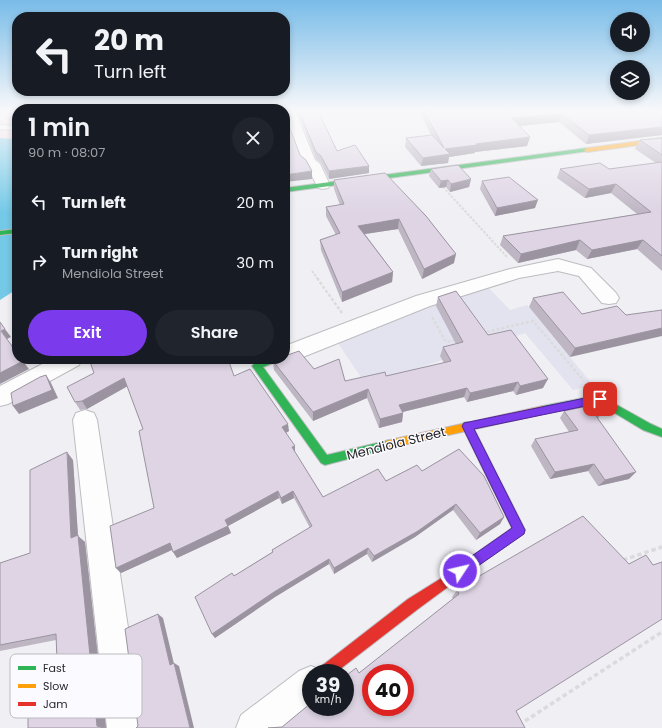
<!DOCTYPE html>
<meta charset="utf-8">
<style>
:root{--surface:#171b24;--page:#20242c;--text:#f1f3f6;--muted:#9ea1a6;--accent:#7c3aed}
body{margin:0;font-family:Poppins,sans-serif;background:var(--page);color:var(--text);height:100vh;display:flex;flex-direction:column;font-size:15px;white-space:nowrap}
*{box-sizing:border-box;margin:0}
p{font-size:13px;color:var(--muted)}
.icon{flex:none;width:22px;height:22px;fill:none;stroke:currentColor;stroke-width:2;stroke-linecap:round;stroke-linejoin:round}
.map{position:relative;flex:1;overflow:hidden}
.drawer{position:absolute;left:12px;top:104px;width:278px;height:260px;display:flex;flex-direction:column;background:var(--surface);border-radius:16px;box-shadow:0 2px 6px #0003}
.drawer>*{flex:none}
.guide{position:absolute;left:12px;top:12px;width:278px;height:84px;border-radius:16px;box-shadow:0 2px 6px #0003;background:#171b24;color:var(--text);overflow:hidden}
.tools{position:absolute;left:610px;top:12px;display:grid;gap:8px}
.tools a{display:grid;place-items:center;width:40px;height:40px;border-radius:50%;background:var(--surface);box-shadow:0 2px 6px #0003;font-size:20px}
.speed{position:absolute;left:302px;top:664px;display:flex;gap:8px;font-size:20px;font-weight:700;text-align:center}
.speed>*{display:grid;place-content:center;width:52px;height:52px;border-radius:50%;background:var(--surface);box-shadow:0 2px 6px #0003;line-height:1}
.speed small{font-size:10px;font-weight:400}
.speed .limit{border:6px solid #d22;background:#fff;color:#111}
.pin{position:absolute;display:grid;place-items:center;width:34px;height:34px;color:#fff;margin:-17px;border-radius:8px;box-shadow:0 2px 6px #0006}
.me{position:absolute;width:44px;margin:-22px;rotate:55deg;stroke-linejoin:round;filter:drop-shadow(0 0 3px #0008)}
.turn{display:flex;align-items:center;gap:14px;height:84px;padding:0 16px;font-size:18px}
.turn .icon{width:52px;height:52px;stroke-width:2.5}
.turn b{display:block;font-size:28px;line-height:34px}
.round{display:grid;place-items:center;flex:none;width:42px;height:42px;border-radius:21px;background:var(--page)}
.head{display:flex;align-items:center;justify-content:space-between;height:68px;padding:0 16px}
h1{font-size:24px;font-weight:600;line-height:30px}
.primary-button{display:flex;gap:8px;margin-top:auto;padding:8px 16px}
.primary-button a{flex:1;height:46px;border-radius:24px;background:var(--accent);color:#fff;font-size:16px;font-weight:600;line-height:46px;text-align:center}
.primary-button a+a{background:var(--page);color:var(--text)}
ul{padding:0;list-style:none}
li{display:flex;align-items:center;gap:12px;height:60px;padding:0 16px}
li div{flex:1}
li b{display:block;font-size:15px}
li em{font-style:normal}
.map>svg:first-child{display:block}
.built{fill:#e3e3ef}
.green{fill:#f4dce9}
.water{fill:#74c9e7}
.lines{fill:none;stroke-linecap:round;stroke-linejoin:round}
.lane-casing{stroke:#bdbdc1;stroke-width:2}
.street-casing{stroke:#bdbdc1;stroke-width:2}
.fast-casing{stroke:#bdbdc1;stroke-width:2}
.slow-casing{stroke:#bdbdc1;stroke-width:2}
.jam-casing{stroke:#bdbdc1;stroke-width:2}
.path-far2{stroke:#dbdbdd;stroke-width:2;stroke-dasharray:2.5 1.5;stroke-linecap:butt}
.path-far1{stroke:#dbdbdd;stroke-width:2.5;stroke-dasharray:3 2;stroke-linecap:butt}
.path{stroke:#dbdbdd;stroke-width:3.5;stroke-dasharray:4.5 3;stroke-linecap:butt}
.lane{fill:#fdfdfd;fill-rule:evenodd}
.street{fill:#fdfdfd;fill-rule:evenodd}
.fast{fill:#30b455;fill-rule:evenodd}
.slow{fill:#ff9f0a;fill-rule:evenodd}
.jam{fill:#e5322d;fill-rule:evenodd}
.wall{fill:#bfb6c4}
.shaded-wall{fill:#9b94a0}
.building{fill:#ded4e4;stroke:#9b94a0;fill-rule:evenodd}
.route{fill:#7c3aed;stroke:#51269a}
.labels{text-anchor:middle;stroke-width:3;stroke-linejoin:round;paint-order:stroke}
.street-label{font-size:13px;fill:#28282c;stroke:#fafaff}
.key{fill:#fafaff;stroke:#bbbbc0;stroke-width:1}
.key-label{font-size:11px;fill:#28282c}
</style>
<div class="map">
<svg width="662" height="728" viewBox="0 0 662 728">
<rect width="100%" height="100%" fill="#efeff4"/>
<!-- built -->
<path class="built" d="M487,286L510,310L527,305L593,385L573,390L525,333L366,385L336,340L423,301Z"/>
<!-- green -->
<path class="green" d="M0,111H17V139L0,138Z"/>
<!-- water -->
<path class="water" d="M0,138L17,139V289L0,300Z"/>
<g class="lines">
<!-- lane casing -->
<g class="lane-casing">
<path id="lane" d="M0,125L17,126V130L0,129Z"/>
</g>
<!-- street casing -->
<g class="street-casing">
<path id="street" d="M285,111H295L315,160L320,164L330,185L328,188L323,189L318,188L307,166L302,162L285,116Z
M558,259L591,268L616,293L619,298L616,303L609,304L602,303L579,276L558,271L519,278L430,306L293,361L285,363L276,359H285V346L416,296L510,269Z
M52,359H82L79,365L8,404L0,406V386Z
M85,410L94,413L97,420L143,728H107L73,420L76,413Z
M311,666L323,671L324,673H311V705L283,728H236L241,715L299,671Z"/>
</g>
<!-- fast casing -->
<g class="fast-casing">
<path id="fast" d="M587,148L589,149V151L285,192V188Z
M17,229V233L0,235V231Z
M266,359H279L278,361L263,367L327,455L390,440L394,441L395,444L394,447L325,465L321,463L252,366L254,364Z
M599,395L651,424L662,429V437L643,430L598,403L543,414L540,413L538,410L540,407L543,406Z
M467,422L471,423L525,530L523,534L448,586L444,584L442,580L444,576L512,528L462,426L463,423Z"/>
</g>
<!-- slow casing -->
<g class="slow-casing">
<path id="slow" d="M662,138V142L587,152L584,150L587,148Z
M543,406L546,407L548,410L546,413L543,414L390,448L386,447L385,444L386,441L390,440Z"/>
</g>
<!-- jam casing -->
<g class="jam-casing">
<path id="jam" d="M448,574L452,576L454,580L452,584L418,609L335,673H317L319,668L408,599Z"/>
</g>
<!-- path-far2 -->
<path class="path-far2" d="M443,187L508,258
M312,271L318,279"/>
<!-- path-far1 -->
<path class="path-far1" d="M317,278L342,313
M432,317L446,342L456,340
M482,333L533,321L584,381"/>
<!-- path -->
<path class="path" d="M623,560L662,547
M525,721L662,632"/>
<!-- lane -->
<use href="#lane" class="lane"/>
<!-- street -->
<use href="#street" class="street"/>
<!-- fast -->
<use href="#fast" class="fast"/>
<!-- slow -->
<use href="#slow" class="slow"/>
<!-- jam -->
<use href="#jam" class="jam"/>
</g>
<!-- wall -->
<path class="wall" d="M297,111H318L337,151L369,173L329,179L321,163L316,159Z
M419,111H662V135L586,144L559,122L519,126L530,137L527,146L475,152V153L449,157L448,163L421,166L405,147L406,138L431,135Z
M662,138V271L637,249L587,259L576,250L518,263L500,245L503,236L637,214L611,193L585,198L557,178L560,169H609L656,163L635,149L640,140Z
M431,169L471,179L469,187L450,192L446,187L439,188L429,176Z
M385,173L454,263L422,279L398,229L365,234L393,272L392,282L342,302L321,250L320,240L336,235L326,216V207L340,205L334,189V180Z
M482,181L535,208L495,216L480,189Z
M438,297L488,335L543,388L516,395L513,391L467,402L464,397L403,412L402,422L379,428L367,398L313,421L274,370L273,361L314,369L345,381L386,376L444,363L440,356L443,347L456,344L436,306Z
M533,298L582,314L626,315L570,357L529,307Z
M205,361L234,376L289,431L286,433L295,453L323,497L422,471L504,517L500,524L476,540L453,510L415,537L372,562L367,554L334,574L329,564L275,597L215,638L212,634L234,576L272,552V550L310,528L294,498L282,504L279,498L228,526L231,533L177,558L172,550L121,573L116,568L154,508L143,429L127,386L87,409L80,410L75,402L94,373Z
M564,411L600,415L598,419L629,479L598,486L588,471L550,479L531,446L535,439L569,432L560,418Z
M73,460L78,536L85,542L106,728H28L58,687L56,640L0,651V563L30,553Z
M457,590L516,711L282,727L347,675L359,673L453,599L452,597Z"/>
<!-- shaded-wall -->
<path class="shaded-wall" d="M562,114L559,122L510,127L512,118Z
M662,127V135L586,144L589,135Z
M530,137L527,146L475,152V153L449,157L448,163L421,166L423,158L445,149L476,144Z
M369,166V173L329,179V171Z
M312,171V179L285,182V175Z
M471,179L469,187L450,192L451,184Z
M448,180L446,187L439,188L441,181Z
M616,184L611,193L585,198L589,189Z
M538,200L535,208L495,216L497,208Z
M285,206H286L287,213L285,214Z
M399,219L398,229L358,235V226Z
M580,240L576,250L518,263L521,254Z
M643,240L637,249L587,259L592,250Z
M456,254L454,263L422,279L424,269Z
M393,272L392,282L342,302V292Z
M662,328V336L570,357L575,348Z
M5,329L11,337L7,339L1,331Z
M21,359L29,369L0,384V373Z
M46,375L51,383L58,398L19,414L13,406Z
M124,378L128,386L87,409L82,401Z
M548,379L543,388L516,395L520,386Z
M518,382L513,391L467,402L470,393Z
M467,388L464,397L398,413L399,405Z
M368,389L367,398L313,421V412Z
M403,413L402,422L379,428L380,419Z
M288,424L289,431L283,434L282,427Z
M295,446V454L292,447Z
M67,452L73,460L78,536L85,542L106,728L97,726L71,538Z
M594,464L588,471L550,479L555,472Z
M636,472L629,479L598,486L605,480Z
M278,491L279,498L228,526L225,520Z
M293,491L294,498L282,504L281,498Z
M456,504L453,510L415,537L372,562L374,556Z
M504,517L500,524L476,540L480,533Z
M228,526L231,533L177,558L173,552Z
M170,543L174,549L121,573L116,568Z
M368,548L367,554L334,574V568Z
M329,559V564L275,597L215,638L212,634L274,592Z
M158,614L163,618L175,668L170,665Z
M174,663L179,666L194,728H190Z"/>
<!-- building -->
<path class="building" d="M299,111H318L337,151L355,145L369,166L329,171L321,156L316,152Z
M424,111H662V127L589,135L562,114L512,118L530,137L476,144L477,145L445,149L450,154L423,158L406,138L432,135L444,148Z
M285,115L300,155L306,160L312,171L285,175Z
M662,138V155L640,140Z
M662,162V256L643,240L592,250L580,240L521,254L503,236L651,212L616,184L589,189L560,169L600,163L609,169Z
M458,165L471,179L451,184L448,180L441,181L431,169Z
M385,173L426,216L456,254L424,269L399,219L358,226L393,272L342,292L320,240L340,233L326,207L344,204L334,180Z
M509,177L538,200L497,208L482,181Z
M456,291L488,335L511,330L548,379L520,386L518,382L470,393L467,388L399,405L403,413L380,419L368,389L313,412L273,361L278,359H285V356L299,351L314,369L339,359L345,381L381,373L385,372L386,376L451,361L443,347L463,342L438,297Z
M563,292L582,314L617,306L626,315L662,310V328L575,348L533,298Z
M0,322L5,329L1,331L17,353V359H21L23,361L0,373Z
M89,359H204L205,361L209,359H228L234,376L250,369L288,424L282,427L295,446L292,447L323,497L378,469L386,481L417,465L422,471L459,449L484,476L504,517L480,533L456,504L418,531L374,556L368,548L334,568L329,559L274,592L212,634L195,597L232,573L234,576L273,552L272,550L312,526L293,491L281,498L278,491L225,520L228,526L173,552L170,543L116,568L110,526L154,508L139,431L143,429L124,378L82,401L75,402L67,387L94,373Z
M46,375L52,390L13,406L11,393L40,377Z
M593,405L600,415L596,416L636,472L605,480L594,464L555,472L535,439L578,430L564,411Z
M67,452L71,538L78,535L97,726L104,728H28V700L58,687L56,634L0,645V563L30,553V470Z
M583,516L629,564L646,555L653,565L662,562V619L516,711L525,728H268L282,727L311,703V707H345V675H347L356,668L359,673L459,594L457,590L462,586ZM371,673H405V707H371Z
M158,614L170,665L174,663L190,728H136L138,726L125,629Z"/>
<!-- sky -->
<linearGradient id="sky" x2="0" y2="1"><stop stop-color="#79bce8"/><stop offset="0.52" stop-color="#f8f8fa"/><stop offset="1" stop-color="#f8f8fa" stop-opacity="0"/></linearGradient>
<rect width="662" height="213" fill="url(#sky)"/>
<!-- route -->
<path class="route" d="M600,395L603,396L604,399L603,401L600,403L474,429L525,530L524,534L465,575L460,577L456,575L454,571L456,567L512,528L462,426L464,423Z"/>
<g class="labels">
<!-- street labels -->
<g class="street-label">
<text transform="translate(396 443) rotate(-14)" y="5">Mendiola Street</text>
</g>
</g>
<!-- legend -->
<rect x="10" y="654" width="132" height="64" rx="6" class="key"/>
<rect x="18" y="666" width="18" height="4" fill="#30b455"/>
<rect x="18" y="684" width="18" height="4" fill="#ff9f0a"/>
<rect x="18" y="702" width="18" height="4" fill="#e5322d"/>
<g class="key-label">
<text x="43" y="672">Fast</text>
<text x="43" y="690">Slow</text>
<text x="43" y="708">Jam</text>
</g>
</svg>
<div class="tools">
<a><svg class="icon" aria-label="sound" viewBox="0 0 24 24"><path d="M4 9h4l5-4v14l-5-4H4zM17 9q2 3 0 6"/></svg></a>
<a><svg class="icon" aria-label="layers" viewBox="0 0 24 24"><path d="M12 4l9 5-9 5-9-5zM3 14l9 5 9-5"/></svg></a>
</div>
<div class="speed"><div>39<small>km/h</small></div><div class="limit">40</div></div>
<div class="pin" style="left:600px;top:399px;background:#d93025"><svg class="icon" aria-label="arrive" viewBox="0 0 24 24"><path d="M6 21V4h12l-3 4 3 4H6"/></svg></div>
<svg class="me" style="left:460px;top:571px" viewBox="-20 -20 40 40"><circle r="17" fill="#7c3aed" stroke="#fff" stroke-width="3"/><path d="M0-11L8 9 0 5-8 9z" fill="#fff"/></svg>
<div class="guide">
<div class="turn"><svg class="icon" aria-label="left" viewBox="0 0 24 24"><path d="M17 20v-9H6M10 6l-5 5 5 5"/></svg><div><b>20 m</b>Turn left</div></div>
</div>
<section class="drawer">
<div class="head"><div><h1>1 min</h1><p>90 m · 08:07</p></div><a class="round"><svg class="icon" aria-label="close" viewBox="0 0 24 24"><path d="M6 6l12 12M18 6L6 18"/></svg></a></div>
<ul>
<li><svg class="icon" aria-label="left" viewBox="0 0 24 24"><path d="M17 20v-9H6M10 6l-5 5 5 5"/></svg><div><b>Turn left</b></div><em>20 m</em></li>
<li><svg class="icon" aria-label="right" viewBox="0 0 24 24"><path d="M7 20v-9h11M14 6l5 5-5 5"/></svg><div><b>Turn right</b><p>Mendiola Street</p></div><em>30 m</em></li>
</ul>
<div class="primary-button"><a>Exit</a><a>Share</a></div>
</section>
</div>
